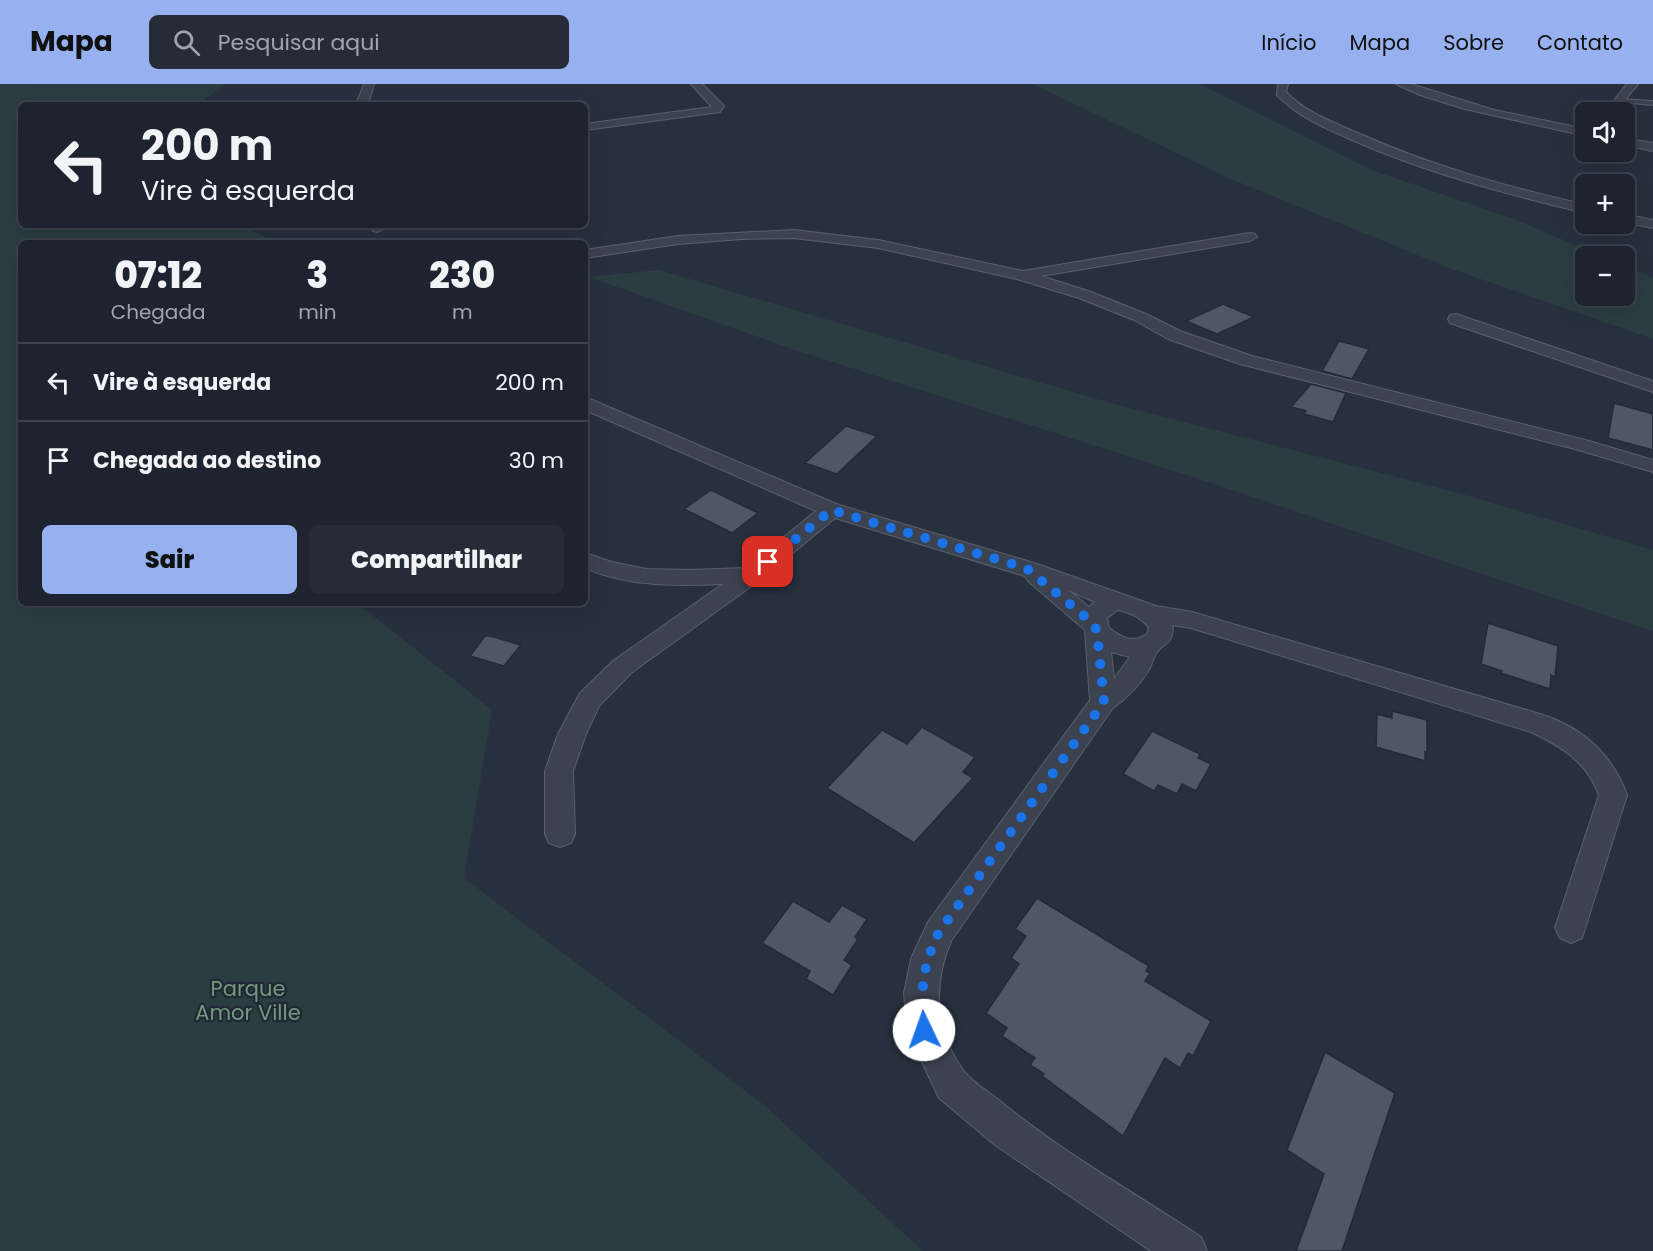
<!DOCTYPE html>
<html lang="pt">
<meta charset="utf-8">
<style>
:root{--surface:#1e242f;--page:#262c37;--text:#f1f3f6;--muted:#a1a4aa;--line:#3c414b;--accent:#97b1f0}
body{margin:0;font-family:Poppins,sans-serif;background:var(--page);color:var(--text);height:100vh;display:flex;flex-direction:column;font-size:22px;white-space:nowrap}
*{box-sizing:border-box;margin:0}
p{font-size:20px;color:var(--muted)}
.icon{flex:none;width:33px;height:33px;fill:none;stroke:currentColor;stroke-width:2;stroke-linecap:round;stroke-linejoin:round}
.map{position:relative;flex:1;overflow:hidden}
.details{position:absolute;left:18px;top:156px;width:570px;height:366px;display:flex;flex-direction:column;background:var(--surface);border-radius:9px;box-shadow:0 6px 24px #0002,0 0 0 2px var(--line)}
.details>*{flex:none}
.banner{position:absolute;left:18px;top:18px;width:570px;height:126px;border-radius:9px;box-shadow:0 6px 24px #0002,0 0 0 2px var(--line);background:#1e242f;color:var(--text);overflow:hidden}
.buttons{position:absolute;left:1575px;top:18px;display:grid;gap:12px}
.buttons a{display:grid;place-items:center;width:60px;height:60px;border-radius:9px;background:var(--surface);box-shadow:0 6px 24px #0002,0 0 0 2px var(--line);font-size:30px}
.pin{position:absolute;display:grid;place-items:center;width:51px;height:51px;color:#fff;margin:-26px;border-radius:12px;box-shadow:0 3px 9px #0006}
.me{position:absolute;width:66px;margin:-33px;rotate:357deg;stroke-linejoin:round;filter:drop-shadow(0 0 4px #0008)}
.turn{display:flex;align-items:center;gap:21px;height:126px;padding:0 24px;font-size:27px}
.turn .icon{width:78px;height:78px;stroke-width:2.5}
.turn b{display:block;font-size:42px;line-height:51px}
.eta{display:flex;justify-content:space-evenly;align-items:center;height:102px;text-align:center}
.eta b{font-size:36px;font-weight:800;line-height:42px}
.cta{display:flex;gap:12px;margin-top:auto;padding:12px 24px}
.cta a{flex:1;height:69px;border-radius:9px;background:var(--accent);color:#111;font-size:24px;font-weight:800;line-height:69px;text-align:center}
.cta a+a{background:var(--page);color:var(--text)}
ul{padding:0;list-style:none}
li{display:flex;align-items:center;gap:18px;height:78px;padding:0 24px;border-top:2px solid var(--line)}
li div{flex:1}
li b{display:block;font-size:22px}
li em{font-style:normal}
header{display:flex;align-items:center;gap:36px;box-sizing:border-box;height:84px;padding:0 30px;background:var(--accent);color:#111}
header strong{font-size:28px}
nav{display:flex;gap:33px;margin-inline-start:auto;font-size:21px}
.search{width:420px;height:54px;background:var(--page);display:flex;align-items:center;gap:15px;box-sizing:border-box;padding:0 21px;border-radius:9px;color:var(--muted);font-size:22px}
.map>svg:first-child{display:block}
.green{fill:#2b3d41}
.building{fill:#4e5668;stroke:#232936;stroke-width:1.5}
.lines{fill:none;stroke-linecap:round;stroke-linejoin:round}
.service-casing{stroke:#5a606d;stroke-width:2}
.minor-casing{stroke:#5a606d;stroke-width:2}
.service{fill:#3c424f;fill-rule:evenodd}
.minor{fill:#3c424f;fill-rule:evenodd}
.route{stroke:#1a73e8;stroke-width:10;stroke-dasharray:0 18}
.labels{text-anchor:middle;stroke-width:4.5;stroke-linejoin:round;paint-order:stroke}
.near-park-label{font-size:21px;fill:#72997e;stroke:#212734}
</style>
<header>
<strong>Mapa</strong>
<div class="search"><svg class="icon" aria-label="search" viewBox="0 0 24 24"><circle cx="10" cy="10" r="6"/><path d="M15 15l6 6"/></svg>Pesquisar aqui</div>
<nav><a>Início</a><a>Mapa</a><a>Sobre</a><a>Contato</a></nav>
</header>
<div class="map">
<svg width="1653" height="1167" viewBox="0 0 1653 1167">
<rect width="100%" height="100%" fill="#28303f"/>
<!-- green -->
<path class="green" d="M0,0H224L198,21H21V141H242L276,159H21V519H357L492,626L464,794L764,1021L923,1167H0Z
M1033,0H1199L1369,85L1511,134L1602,172H1586V212H1624L1625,182L1653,194V255L1449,184L1224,92Z
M659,186L1114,320L1462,410L1653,466V547L1199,395L792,265L589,193Z"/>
<!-- building -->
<path class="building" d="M1223,220L1254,233L1217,250L1186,237Z
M1339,257L1369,265L1352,295L1322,287Z
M1311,300L1346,309L1333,338L1304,330L1306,327L1291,323Z
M1614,319L1653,330V366L1608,354Z
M846,342L877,352L837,390L805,379Z
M711,406L758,429L732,449L684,425Z
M1488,539L1558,562L1555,593L1551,591L1550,605L1501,589L1502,587L1481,580Z
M485,552H490L521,561L504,582L470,572Z
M1392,627L1427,636V669L1425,668V677L1376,663L1377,630L1392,634Z
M922,643L975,673L963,688L973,694L914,759L827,704L882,646L907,660Z
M1152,647L1200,670L1198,674L1211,680L1196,707L1182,700L1177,710L1158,701L1154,707L1123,690Z
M1037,814L1149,882L1146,887L1150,889L1145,897L1211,937L1193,972L1188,969L1180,984L1165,974L1123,1052L1042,992L1044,990L1030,981L1035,974L1002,952L1007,944L986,929L1019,880L1011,874L1026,852L1015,845Z
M793,817L829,838L842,821L867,835L855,853L858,855L844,876L852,881L833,911L806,895L810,887L762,859Z
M1325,968L1395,1009L1342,1167H1296L1324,1090L1287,1066Z"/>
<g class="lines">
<!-- service casing -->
<g class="service-casing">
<path id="service" d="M1619,15L1653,17V21L1621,18Z"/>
</g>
<!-- minor casing -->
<g class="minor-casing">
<path id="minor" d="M364,0H374L368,21H356Z
M691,0H702L724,22L720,28L585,46V40L712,23Z
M1278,0H1288L1286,8C1306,29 1333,38 1358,49C1431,82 1508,103 1586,121V129C1506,110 1427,89 1352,56C1325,44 1298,33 1277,11Z
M1396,0H1411L1494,26L1586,45V52L1465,25L1420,11Z
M1627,0H1638L1615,28H1605Z
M1624,54L1653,59V67L1624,61Z
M1624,130L1653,136V144L1624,138Z
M370,141H384L385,144L378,148L373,147Z
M794,146L878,156L1023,187L1250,149L1255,150L1257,153L1250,157L1041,192L1091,208L1146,230L1180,247L1252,272L1589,357L1653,376V388L1575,365L1240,280L1168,255L1134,236L1079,214L1017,195L878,164L794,154L741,155L678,160L585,174V166L678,152Z
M1456,230L1653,297V308L1450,239L1448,235L1450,231Z
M585,313L839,421L1034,479L1156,522L1192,528L1540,630C1582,643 1612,670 1627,711L1582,854L1571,859L1560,854L1555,844L1599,711C1587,678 1561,662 1531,648L1191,544L1173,541C1172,563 1166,556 1157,568C1153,573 1152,581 1149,586C1139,602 1127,614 1112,625L951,857C932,901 935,949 964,987C973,999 989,1008 1000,1017C1060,1067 1135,1109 1201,1153L1207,1167H1151L995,1061L939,1014L907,946L904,909L911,875L928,838L1090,616L1085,546L1028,497L1025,492L835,434L760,496L631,589L599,622L586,650L573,687L575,750L571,759L560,763L549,759L545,750V687L558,650L580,609L613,577L723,500C676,502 629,503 585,484V469L612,478L646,485L689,486L746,484L816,427L585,326ZM1068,506L1095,518L1089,523ZM1118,526C1131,529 1140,533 1149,543L1147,550C1133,560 1121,553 1109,544L1107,534ZM1111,568L1130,573L1114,595Z"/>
</g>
<!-- service -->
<use href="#service" class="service"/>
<!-- minor -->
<use href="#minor" class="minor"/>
</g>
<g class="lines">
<!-- route -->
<path class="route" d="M768,478L831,426L1026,484L1094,540L1097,548L1104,618L939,848C921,886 921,905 924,946"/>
</g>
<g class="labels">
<!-- near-park labels -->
<g class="near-park-label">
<text x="248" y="912">Parque<tspan x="248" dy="24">Amor Ville</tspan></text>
</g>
</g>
</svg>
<div class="buttons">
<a><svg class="icon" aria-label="sound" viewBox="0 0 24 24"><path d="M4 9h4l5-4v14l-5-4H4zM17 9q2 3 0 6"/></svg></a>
<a>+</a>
<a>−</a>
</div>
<div class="pin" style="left:768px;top:478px;background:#d93025"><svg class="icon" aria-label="arrive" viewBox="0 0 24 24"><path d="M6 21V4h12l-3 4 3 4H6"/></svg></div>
<svg class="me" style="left:924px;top:946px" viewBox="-20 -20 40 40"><circle r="19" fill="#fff"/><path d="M0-13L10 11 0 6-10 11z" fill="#1a73e8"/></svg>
<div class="banner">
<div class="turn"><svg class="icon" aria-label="left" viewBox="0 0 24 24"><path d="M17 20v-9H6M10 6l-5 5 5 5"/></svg><div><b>200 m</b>Vire à esquerda</div></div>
</div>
<section class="details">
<div class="eta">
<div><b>07:12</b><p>Chegada</p></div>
<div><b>3</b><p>min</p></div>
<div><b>230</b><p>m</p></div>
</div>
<ul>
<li><svg class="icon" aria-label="left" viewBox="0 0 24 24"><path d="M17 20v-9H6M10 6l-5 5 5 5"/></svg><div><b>Vire à esquerda</b></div><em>200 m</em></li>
<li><svg class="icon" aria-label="arrive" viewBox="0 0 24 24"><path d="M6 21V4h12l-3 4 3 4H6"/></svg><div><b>Chegada ao destino</b></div><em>30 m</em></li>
</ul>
<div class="cta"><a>Sair</a><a>Compartilhar</a></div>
</section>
</div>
